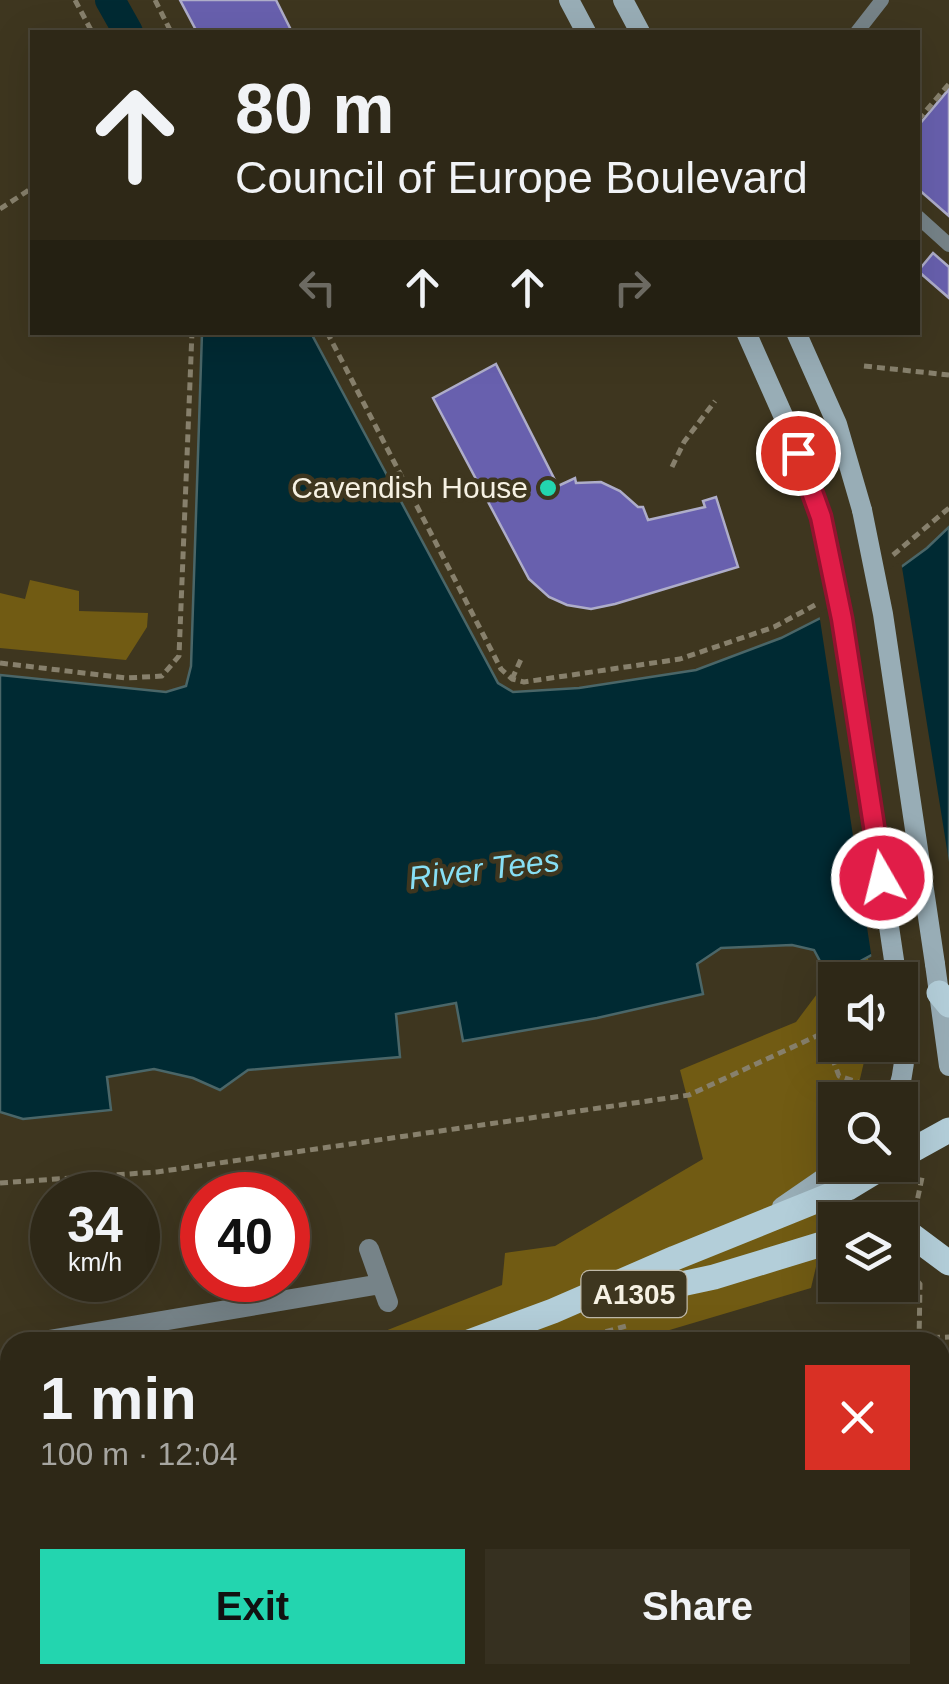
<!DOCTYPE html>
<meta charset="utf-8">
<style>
:root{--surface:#2e2817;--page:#363020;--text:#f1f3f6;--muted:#a7a6a1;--line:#494436;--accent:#23d5af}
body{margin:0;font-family:Arial,sans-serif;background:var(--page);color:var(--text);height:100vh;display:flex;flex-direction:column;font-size:38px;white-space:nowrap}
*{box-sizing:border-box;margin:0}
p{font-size:32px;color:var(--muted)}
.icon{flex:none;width:55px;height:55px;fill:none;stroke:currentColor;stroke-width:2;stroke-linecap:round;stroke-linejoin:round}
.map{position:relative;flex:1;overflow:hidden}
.drawer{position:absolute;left:0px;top:1332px;width:950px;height:352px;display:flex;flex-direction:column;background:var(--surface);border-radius:30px 30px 0 0;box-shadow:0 10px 40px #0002,0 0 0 2px var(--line)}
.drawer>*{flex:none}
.top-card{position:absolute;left:30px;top:30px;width:890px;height:305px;border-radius:0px;box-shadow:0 10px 40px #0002,0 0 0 2px var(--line);background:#2e2817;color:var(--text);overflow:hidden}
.fabs{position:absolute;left:818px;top:962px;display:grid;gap:20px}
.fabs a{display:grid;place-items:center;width:100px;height:100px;border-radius:0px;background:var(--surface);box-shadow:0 10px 40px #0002,0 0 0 2px var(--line);font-size:50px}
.speed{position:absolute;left:30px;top:1172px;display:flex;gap:20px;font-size:50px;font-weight:700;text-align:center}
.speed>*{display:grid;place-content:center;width:130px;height:130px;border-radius:50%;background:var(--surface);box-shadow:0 10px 40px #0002,0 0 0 2px var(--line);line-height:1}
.speed small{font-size:25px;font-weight:400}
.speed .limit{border:15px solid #d22;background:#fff;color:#111}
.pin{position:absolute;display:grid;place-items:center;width:85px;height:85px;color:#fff;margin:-42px;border:5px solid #fff;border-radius:50%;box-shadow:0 2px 10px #0007}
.me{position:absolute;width:110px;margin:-55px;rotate:352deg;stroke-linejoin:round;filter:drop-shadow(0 0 8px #0008)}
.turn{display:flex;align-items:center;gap:35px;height:210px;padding:0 40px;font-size:45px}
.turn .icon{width:130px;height:130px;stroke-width:2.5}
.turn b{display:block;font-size:70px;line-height:85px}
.lanes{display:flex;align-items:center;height:95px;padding:0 40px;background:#0003;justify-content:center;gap:50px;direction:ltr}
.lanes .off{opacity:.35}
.round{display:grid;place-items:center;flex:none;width:105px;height:105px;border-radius:0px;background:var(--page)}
.summary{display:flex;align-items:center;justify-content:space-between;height:170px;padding:0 40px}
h1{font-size:60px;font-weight:700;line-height:75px}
.cta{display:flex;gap:20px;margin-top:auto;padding:20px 40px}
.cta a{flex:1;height:115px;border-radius:0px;background:var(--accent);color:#111;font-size:40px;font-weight:700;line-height:115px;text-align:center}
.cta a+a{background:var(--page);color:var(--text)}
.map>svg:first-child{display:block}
.green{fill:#715b13}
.water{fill:#002a33;stroke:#4a6668;stroke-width:2.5}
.pier{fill:#3e361f}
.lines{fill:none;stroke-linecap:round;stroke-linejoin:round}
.canal{stroke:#002a33;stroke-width:30}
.building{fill:#6860ae;stroke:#aeadc9;stroke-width:2.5}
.path{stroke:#87806c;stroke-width:5;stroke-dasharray:8 5;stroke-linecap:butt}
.lane{stroke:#768388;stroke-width:14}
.street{stroke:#768388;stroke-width:20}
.secondary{stroke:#98adb6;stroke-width:20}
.primary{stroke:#b3ced9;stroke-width:25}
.secondary-bridge{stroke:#98adb6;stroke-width:20}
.route-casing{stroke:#92132f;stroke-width:25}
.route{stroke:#e11d48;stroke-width:18}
.poi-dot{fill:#23d5af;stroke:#3e361f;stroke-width:4}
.labels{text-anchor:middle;stroke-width:9;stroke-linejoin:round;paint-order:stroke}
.shield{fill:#3e361f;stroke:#bfb9a8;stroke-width:2.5}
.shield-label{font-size:28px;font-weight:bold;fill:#f6f1e3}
.poi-label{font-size:30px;fill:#f6f1e3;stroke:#3e361f;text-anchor:end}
.water-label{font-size:32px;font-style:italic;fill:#87dff5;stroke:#3e361f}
</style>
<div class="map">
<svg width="949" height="1684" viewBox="0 0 949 1684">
<rect width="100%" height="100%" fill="#3e361f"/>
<!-- green -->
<path class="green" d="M30,580L79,591V611L148,613L147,627L126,660L0,648V593L25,599Z
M868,957L869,980H835V1045H868L855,1100H835V1165H840L811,1288L629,1342H357L502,1285L505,1253L555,1246L703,1159L680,1070L796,1022L829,978Z
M114,1675H392L397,1684H120Z"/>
<!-- water -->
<path class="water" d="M202,333H311L498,683L513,692L579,688L696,670L781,638L856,600L927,548L949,527V913L829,978L814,950L792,945L721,948L697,964L703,994L597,1018L463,1041L456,1003L396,1014L400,1057L248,1070L220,1090L193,1078L154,1069L107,1077L111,1110L23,1119L0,1112V675L166,692L186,686L191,666Z"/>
<!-- pier -->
<path class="pier" d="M901,561L949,862V919L872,960L819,613L854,595Z"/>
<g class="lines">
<!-- canal -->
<path class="canal" d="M110,0L128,32"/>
</g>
<!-- building -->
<path class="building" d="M180,0H276L292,32H197Z
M949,89V216L918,189V126Z
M933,253L949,267V298L918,271Z
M496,364L558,486L575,478L576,483L601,482L620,491L638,507H643L648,520L705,507L703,501L716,497L738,567L615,604L591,609L567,605L549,597L529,579L433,398Z"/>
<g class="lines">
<!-- path -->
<path class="path" d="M75,0L92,32
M155,0L171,32
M918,120L949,84
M0,209L32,188
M327,332L501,669L512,679L524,682L680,659L774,627L817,604
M864,366L949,375
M672,467L684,442L715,401
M893,555L949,508
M0,663L126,678L162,676L179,656L192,332
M512,679L522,657
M823,1033L839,1076L873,1087
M0,1183L157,1172L689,1095L823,1033L835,1017
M915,1211L923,1173
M900,1264L920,1284L919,1342
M919,1338L949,1337
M568,1342L630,1325
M0,1528L10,1522
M940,1547L949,1550"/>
<!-- lane -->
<path class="lane" d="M857,32L882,0
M918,217L949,245"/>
<!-- street -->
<path class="street" d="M369,1249L388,1302
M232,1280L237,1308
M37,1342L381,1284
M940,1412L949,1414
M0,1416L10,1381
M0,1562L10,1556
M0,1583L10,1580"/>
<!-- secondary -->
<path class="secondary" d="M569,0L586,32
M623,0L640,32
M746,332L790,431L821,517
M796,332L837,424L862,510
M935,964L949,1066
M894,1100C909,1068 905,1036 900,1002
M782,1207L843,1165
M940,1609L949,1606"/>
<!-- primary -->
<path class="primary" d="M939,993L949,1005
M900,1157L949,1130
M900,1232L910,1234L949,1263
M607,1300L714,1277L835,1240
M469,1342L553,1311L675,1258L848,1188L886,1165
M940,1501L949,1461
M940,1664L944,1667L949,1677
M197,1675L203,1684
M741,1684L761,1675"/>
<!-- secondary-bridge -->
<path class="secondary-bridge" d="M862,510L883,614L935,964
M821,517L843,619L897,980"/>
</g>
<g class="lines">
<!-- route casing -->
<g class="route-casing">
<path id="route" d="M798,453L821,517L842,619L882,878"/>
</g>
<!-- route -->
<use href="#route" class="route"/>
</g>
<!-- markers -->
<circle class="poi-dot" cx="548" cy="488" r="10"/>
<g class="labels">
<!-- shield labels -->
<rect class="shield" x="581.5" y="1271" width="105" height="46" rx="8"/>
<g class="shield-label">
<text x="634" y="1304">A1305</text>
</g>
<!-- poi labels -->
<g class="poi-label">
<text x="528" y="498">Cavendish House</text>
</g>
<!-- water labels -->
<g class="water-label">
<text transform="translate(484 869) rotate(-7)" y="11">River Tees</text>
</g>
</g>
</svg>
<div class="fabs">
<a><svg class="icon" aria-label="sound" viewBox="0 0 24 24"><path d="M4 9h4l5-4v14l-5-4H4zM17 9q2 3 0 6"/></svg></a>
<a><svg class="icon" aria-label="search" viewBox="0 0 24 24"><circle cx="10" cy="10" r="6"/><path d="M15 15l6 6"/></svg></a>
<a><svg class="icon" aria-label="layers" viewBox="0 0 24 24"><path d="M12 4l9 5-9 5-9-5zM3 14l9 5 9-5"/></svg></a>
</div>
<div class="speed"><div>34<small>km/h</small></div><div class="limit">40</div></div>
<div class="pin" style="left:798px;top:453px;background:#d93025"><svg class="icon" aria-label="arrive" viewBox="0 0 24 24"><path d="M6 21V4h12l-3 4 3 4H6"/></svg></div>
<svg class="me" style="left:882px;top:878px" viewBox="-20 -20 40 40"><circle r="17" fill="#e11d48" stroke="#fff" stroke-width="3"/><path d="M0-11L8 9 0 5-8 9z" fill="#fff"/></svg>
<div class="top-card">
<div class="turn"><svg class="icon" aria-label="ahead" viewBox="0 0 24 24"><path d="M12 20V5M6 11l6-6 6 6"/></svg><div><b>80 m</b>Council of Europe Boulevard</div></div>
<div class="lanes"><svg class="icon off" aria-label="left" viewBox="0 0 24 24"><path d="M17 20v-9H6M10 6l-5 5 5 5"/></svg><svg class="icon" aria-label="ahead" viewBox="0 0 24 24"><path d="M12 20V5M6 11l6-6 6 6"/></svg><svg class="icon" aria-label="ahead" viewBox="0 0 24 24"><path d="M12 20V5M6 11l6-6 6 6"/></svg><svg class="icon off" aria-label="right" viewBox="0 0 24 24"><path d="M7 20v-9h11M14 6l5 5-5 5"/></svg></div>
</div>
<section class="drawer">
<div class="summary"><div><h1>1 min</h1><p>100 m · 12:04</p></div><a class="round" style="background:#d93025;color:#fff"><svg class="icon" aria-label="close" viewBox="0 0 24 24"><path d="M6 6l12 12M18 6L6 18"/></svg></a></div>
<div class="cta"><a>Exit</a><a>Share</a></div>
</section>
</div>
